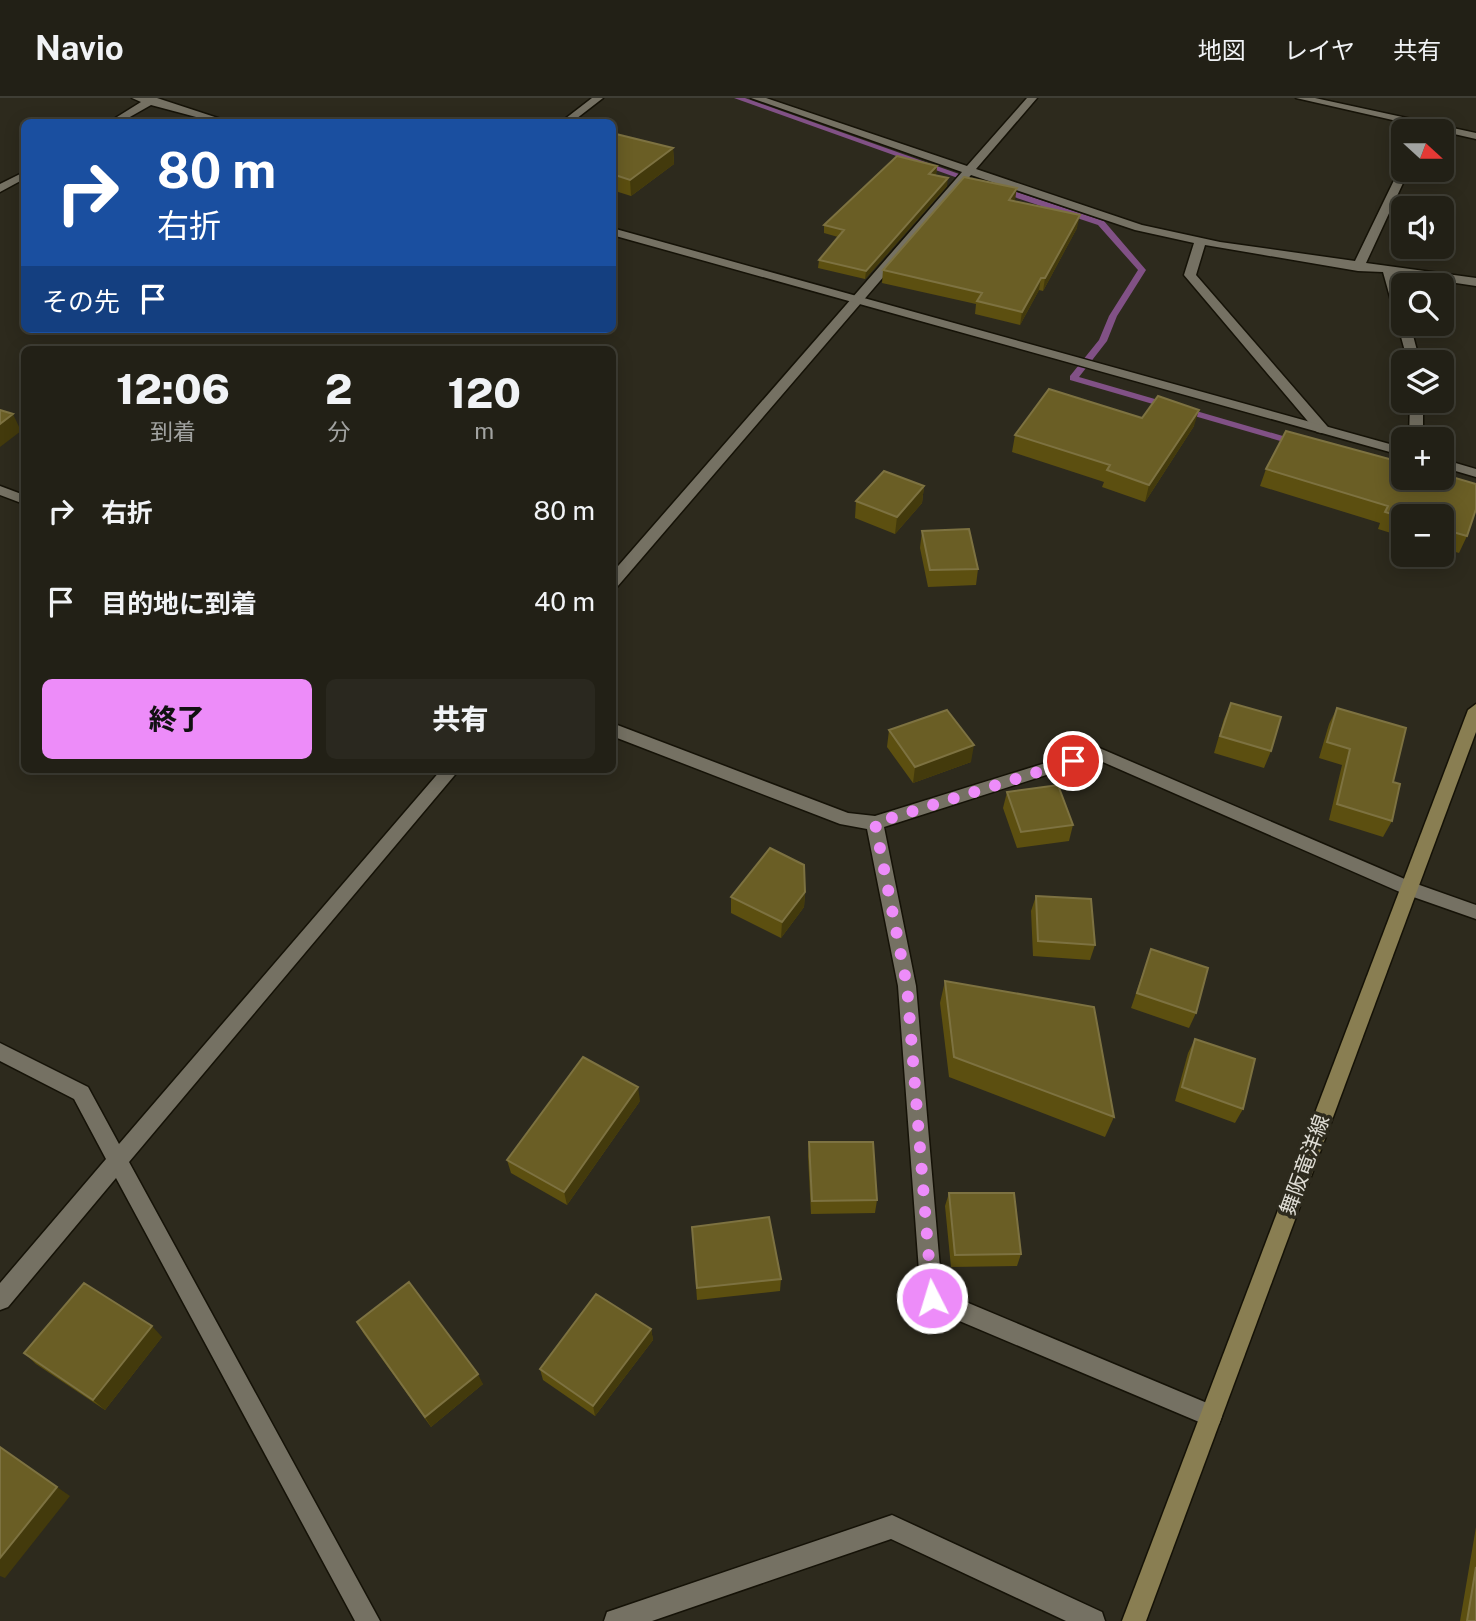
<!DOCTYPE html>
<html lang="ja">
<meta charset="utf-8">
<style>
:root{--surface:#222016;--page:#2a281f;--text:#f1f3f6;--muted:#a2a3a1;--line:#3f3e35;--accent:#ed8cf9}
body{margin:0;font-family:"Public Sans","Noto Sans JP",sans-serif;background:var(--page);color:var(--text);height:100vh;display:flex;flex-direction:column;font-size:26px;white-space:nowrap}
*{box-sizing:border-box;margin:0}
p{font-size:23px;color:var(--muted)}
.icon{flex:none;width:38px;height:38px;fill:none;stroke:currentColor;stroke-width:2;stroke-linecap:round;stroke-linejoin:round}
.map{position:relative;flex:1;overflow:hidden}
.sheet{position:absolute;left:21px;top:248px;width:595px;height:427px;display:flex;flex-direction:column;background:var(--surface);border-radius:10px;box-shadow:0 4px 18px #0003,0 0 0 2px var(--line)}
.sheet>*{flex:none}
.guide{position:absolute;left:21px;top:21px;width:595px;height:214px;border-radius:10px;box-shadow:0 4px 18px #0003,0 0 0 2px var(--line);background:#1a4fa0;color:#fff;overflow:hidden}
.needle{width:46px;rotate:111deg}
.fabs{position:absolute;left:1391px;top:21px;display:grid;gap:14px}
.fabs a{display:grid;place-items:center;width:63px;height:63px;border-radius:10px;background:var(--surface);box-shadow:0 4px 18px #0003,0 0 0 2px var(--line);font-size:35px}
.pin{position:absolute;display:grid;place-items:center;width:60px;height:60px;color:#fff;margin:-30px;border:4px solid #fff;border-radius:50%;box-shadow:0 2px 7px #0007}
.me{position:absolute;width:77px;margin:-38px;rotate:355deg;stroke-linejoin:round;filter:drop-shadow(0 0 5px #0008)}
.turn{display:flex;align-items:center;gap:24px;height:147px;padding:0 21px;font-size:32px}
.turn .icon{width:91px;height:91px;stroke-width:2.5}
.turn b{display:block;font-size:49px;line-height:60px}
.then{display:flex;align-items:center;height:66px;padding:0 21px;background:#0003;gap:14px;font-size:26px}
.eta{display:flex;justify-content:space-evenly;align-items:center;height:119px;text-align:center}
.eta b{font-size:42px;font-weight:800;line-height:49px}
.action{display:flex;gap:14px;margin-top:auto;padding:14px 21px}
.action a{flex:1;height:80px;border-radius:10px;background:var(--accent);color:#111;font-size:28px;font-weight:800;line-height:80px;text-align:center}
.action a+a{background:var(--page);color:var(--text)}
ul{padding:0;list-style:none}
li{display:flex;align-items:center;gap:21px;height:91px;padding:0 21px}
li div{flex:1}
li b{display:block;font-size:26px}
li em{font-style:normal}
header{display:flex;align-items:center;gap:42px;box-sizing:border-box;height:98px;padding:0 35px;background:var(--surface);border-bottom:2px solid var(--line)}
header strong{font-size:33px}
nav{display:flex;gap:38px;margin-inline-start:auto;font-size:24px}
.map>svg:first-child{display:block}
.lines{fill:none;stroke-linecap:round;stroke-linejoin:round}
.stream{fill:#815186;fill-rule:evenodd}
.minor-casing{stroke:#151207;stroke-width:3}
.tertiary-casing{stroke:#151207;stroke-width:3}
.secondary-casing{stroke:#151207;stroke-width:3}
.minor{fill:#757163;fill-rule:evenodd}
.tertiary{fill:#757163;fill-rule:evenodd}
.secondary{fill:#897e52;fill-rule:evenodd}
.wall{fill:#5c4f10}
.shaded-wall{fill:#433a0c}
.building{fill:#6a5e25;stroke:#7d7241;stroke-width:2}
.route{stroke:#ed8cf9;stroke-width:12;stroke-dasharray:0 21.6}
.labels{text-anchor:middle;stroke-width:7;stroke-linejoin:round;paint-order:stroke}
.street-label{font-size:21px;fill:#e0ded6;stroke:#2d2a1d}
</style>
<header>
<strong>Navio</strong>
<nav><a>地図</a><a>レイヤ</a><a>共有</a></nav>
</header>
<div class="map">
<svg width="1476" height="1523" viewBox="0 0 1476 1523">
<rect width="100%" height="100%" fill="#2d2a1d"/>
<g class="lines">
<!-- stream -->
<path class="stream" d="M734,0H745L976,82L969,84Z
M996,89H1002L1104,123L1146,172L1117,218L1107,243L1079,279L1300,343V347H1294L1070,282V278L1099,242L1109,218L1138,172L1098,127L996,93Z"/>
<!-- minor casing -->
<g class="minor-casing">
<path id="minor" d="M592,0H603L572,24H561Z
M751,0H766L967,68L1027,0H1037L976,71L1142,127L1220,144L1355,163L1399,72L1404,69V72H1409L1366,165L1476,180V188L1396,176L1404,202V226H1410L1420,264H1408L1383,174L1358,173L1205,147L1196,177L1327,328L1329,331L1322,335L1317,334L1184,177L1194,145L1135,132L971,77L617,489L612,490V475L962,74Z
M1296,0H1315L1476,35V41Z
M1410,303H1423V341H1409Z
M0,388L24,397V406L0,397Z
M612,625L848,715L875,718L1097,649L1414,785L1476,807V821L1402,795L1096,661L884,729L916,888L942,1194L1219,1310L1222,1318L1219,1326L1211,1329L924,1208L921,1200L898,888L867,731L840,726L612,638Z
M441,672H459L129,1064L380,1523H355L116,1080L8,1209L0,1212V1185L106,1061L74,1001L0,963V945L88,989L119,1046Z
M892,1417L1102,1514L1105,1523H1066L891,1441L652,1523H604L607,1514L616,1511Z"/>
</g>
<!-- tertiary casing -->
<g class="tertiary-casing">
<path id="tertiary" d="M132,0H157L230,24H215L151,7L121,24H109L141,4Z
M24,74V81L0,94V86Z
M612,130L1404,350V358L612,137Z
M1442,361L1476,371V379L1442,369Z"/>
</g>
<!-- secondary casing -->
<g class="secondary-casing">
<path id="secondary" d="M1476,606V634L1146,1523H1122L1468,612Z"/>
</g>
<!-- minor -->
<use href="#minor" class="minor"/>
<!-- tertiary -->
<use href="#tertiary" class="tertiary"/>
<!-- secondary -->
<use href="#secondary" class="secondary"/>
</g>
<!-- wall -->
<path class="wall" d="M612,35L673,50L674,66L631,98L612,92Z
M937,68L936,77L947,88L865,181L818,170L819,162L838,139L824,135V127Z
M1015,102L1014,103L1077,130L1043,193L1039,192L1020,227L975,216L976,206L882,185L883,172Z
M1142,320L1194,328L1145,404L1102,389L1104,384L1012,354L1015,337Z
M1286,333L1404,365V380H1442V376L1476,386V411L1467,438L1459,455L1442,450V418H1404V439L1378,431L1380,425L1260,388L1266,371Z
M924,388L922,405L895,436L855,420L856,403Z
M922,433L978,471L976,487L928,489L920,450Z
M1231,605L1271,653L1264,670L1214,655L1224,621Z
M1337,610L1393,684L1392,723L1383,739L1329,722L1342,667L1319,660L1329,626Z
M889,632L971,664L913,685L887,649Z
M1007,694L1073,727L1069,743L1017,750L1003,710Z
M805,794L804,809L781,840L731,815V799Z
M1036,798L1095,847L1090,862L1033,858L1031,813Z
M1151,851L1196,915L1189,930L1131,910Z
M945,883L1114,1019L1105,1039L949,979L940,905Z
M1195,941L1243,1011L1235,1025L1175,1003L1188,955Z
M640,1003L567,1107L511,1075L507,1062Z
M809,1044L877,1102L875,1115L811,1116L808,1058Z
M949,1095L1021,1156L1017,1168L951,1169L945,1108Z
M692,1129L781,1181L780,1193L697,1202Z
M357,1224L483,1286L431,1329L364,1236Z
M651,1231L653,1242L595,1318L543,1282L540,1271Z
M162,1239L105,1312L36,1266L24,1255Z
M1476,1429V1523H1460Z"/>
<!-- shaded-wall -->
<path class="shaded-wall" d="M673,50L674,66L631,98L630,82Z
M937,68L936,76L928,84L929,76Z
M948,80L947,88L865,181L866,173Z
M1017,90L1015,102L1007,114L1009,102Z
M1080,117L1077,130L1043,193L1045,180Z
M1041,180L1039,192L1020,227L1022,214Z
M1199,312L1194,328L1145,404L1149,387Z
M13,316L21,333L0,349V326Z
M924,388L922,405L895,436L897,419Z
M974,647L971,664L913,685L915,669Z
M805,794L804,809L781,840L782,824Z
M638,989L640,1003L567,1107L564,1094Z
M152,1228L162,1239L105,1312L93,1302Z
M651,1231L653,1242L595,1318L593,1308Z
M478,1276L483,1286L431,1329L425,1319Z
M57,1389L70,1398L5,1480L0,1478V1460Z"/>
<!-- building -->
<path class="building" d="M612,35L673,50L630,82L612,76Z
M897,58L937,68L929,76L948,80L866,173L819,162L844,132L824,127Z
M964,79L1017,90L1009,102L1080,117L1045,180H1041L1022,214L977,203L982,195L883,172Z
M1049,291L1142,320L1158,298L1199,312L1149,387L1107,372L1110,367L1015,337Z
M0,312L13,316L0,326Z
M1286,333L1404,365V380H1442V376L1476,386V411L1467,438L1442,431V418H1404V420L1385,414L1388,408L1266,371Z
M884,373L924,388L897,419L856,403Z
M969,431L978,471L930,472L922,433Z
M1231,605L1281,619L1271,653L1220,638Z
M1337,610L1406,630L1393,684L1400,686L1392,723L1337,706L1350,651L1327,644Z
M947,612L974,647L915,669L889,632Z
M1058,687L1073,727L1021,734L1007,694Z
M770,750L804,767L805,794L782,824L731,799Z
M1036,798L1091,801L1095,847L1038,843Z
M1151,851L1208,870L1196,915L1137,895Z
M945,883L1094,909L1114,1019L954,959Z
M1195,941L1255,961L1243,1011L1182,989Z
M583,959L638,989L564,1094L507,1062Z
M809,1044H873L877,1102L812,1103Z
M949,1095H1014L1021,1156L955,1157Z
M769,1119L781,1181L697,1190L692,1129Z
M409,1184L478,1276L425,1319L357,1224Z
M84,1185L152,1228L93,1302L24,1255Z
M596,1196L651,1231L593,1308L540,1271Z
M0,1349L57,1389L0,1460Z
M1476,1469V1523H1467Z"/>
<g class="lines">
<!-- route -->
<path class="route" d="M932,1200L907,888L875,725L1073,663"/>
</g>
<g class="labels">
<!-- street labels -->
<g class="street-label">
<text transform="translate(1305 1067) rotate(-70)" y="7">舞阪竜洋線</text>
</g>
</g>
</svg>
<div class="fabs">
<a><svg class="needle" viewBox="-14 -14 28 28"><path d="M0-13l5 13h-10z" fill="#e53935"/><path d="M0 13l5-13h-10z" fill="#a2a3a1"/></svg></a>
<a><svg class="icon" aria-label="sound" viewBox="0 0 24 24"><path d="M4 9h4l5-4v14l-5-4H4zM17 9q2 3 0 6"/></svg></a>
<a><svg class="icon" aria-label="search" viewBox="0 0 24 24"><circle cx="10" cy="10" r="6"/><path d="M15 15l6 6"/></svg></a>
<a><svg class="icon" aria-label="layers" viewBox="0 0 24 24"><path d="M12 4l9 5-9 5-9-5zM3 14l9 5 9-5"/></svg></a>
<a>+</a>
<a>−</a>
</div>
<div class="pin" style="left:1073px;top:663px;background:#d93025"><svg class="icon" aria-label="arrive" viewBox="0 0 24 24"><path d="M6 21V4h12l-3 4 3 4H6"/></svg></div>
<svg class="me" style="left:932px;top:1200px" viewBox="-20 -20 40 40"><circle r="17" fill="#ed8cf9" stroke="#fff" stroke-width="3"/><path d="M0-11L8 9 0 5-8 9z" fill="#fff"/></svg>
<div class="guide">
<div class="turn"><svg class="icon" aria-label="right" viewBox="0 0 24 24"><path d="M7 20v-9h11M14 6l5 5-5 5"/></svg><div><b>80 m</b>右折</div></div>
<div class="then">その先<svg class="icon" aria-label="arrive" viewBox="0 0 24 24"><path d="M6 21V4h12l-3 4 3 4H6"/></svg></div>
</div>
<section class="sheet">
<div class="eta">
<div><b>12:06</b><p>到着</p></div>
<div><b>2</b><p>分</p></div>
<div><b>120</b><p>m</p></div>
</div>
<ul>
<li><svg class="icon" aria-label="right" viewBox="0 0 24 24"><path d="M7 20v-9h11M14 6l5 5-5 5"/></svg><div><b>右折</b></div><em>80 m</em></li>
<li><svg class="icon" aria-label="arrive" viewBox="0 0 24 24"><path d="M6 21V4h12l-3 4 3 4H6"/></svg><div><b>目的地に到着</b></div><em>40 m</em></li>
</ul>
<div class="action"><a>終了</a><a>共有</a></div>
</section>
</div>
